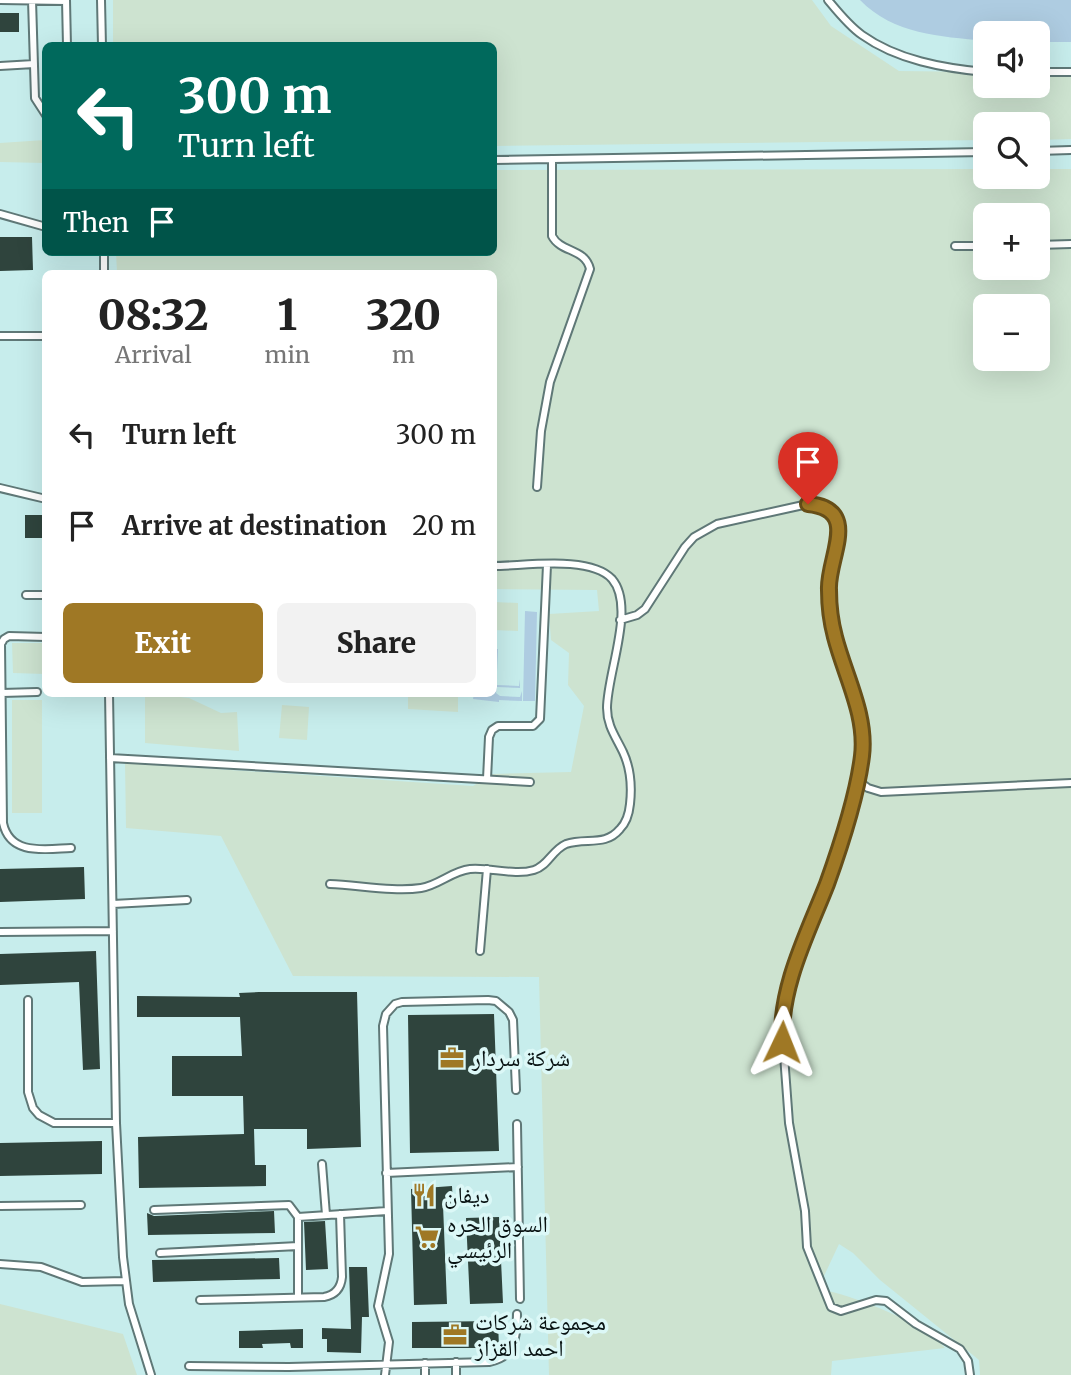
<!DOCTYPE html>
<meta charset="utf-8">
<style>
:root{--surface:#fff;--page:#f2f2f2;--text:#222;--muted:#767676;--accent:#9f7825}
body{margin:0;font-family:Merriweather,"Noto Naskh Arabic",serif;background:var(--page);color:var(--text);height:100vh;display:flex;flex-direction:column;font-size:26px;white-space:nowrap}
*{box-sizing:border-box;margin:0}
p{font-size:23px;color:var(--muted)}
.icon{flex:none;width:38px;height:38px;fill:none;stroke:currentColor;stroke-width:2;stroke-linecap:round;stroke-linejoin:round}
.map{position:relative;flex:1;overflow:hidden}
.drawer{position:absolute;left:42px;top:270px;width:455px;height:427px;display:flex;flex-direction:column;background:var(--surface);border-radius:10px;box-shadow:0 7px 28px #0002}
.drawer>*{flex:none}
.hud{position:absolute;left:42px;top:42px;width:455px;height:214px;border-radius:10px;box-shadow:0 7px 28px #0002;background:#00695c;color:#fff;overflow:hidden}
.tools{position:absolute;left:973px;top:21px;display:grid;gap:14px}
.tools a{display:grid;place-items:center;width:77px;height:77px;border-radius:10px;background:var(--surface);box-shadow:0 7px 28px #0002;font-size:35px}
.pin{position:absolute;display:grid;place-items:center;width:60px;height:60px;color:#fff;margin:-72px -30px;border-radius:50% 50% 50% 0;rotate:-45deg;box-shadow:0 0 7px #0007}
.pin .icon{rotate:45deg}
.me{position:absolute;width:77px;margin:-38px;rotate:2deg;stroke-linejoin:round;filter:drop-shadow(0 0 5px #0008)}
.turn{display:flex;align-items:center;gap:24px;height:147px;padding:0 21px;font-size:32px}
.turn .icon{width:91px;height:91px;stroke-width:2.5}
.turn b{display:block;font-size:49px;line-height:60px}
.then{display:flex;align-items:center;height:66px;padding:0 21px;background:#0003;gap:14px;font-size:26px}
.eta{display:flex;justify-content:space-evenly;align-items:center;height:119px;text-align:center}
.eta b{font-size:42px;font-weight:800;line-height:49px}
.cta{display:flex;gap:14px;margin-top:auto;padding:14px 21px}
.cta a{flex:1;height:80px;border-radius:10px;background:var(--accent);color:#fff;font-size:28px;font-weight:800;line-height:80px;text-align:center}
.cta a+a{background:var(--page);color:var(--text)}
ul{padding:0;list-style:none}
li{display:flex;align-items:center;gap:21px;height:91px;padding:0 21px}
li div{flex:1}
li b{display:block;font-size:26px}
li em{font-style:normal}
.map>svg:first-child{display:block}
.built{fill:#c7edec;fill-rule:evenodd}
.green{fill:#cde3d0;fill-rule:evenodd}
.water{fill:#aecce1}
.building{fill:#2f443d}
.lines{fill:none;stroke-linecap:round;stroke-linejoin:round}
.service-casing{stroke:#5f7877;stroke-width:10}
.service{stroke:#fff;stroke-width:6}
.route-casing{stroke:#674e18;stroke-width:18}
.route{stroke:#9f7825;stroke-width:12}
.labels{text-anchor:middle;stroke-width:7;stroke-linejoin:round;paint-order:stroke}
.poi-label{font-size:23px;fill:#081212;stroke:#dcf8f7;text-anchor:start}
</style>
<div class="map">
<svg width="1071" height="1375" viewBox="0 0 1071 1375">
<rect width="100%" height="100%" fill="#dcf8f7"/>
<!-- built -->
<path class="built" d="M0,0H1071V1375H0ZM985,33H1038V86H985ZM46,46H494V252H46ZM985,124H1038V177H985ZM985,215H1038V268H985ZM46,273H494V693H46ZM985,306H1038V359H985Z"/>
<!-- green -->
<path class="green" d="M113,0H812L831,26L899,71L985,72V86H1038V73H1071V139L1038,140V124H985V140L494,146V46H113Z
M45,140V163L0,162V143Z
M985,169V177H1038V169H1071V1375H980L979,1360L880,1280L853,1253L839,1244L824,1276V1290C854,1296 927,1324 945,1348L832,1361L831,1375H549L539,977L293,976L221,836L126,828L125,763L473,786L493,774L571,772L584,706L568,685L569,653L551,640L549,614L599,611L597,590L494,589V273H117L116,252H494V170ZM985,215H1038V268H985ZM985,306H1038V359H985Z
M494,602L518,603V631L494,630Z
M12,643H45V674L13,673Z
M145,693L189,698L221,713L237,712L239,751L145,743Z
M458,693V712L408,709V694Z
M12,700H42V813H12Z
M282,705L309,707L307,740L279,738Z
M0,1304L123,1334L137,1375H0Z"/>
<!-- water -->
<path class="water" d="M860,0H1071V42H1038V33H985V41C940,36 894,35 860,0Z
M525,611L537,612L535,701H523Z
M494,649H498L497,672H506H497L496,685L519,686L520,679V688L497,687L496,693L500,696L520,697L522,691V701L499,700V702L473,699L474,694L494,693Z"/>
<!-- building -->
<path class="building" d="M0,13H19V32H0Z
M0,237H32L33,270L0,271Z
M25,515H43V538H25Z
M84,867L85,899L0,902V869Z
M96,951L100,1069L83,1070L79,982L0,985V954Z
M259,992H357L361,1147L307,1149V1129H254L255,1165H266V1186L139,1188L138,1137L244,1134L243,1096H172V1056H242L240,1017H137V996L240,997L239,993Z
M494,1014L499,1151L410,1153L408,1015Z
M102,1141V1174L0,1176V1143Z
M452,1186L453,1204L443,1205L447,1304L414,1305L411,1189Z
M274,1211L275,1233L148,1235L147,1213L154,1216Z
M499,1217L503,1303L470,1304L466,1218Z
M325,1221L328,1269L306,1270L304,1222Z
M279,1258L280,1279L153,1282L152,1260Z
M349,1267H367L369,1317H362L361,1353L327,1352V1339H322V1328L351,1329Z
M498,1321L499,1348H412V1322Z
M303,1329V1348H291L290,1343L262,1344L263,1348H239V1331Z"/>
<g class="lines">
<!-- service casing -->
<g class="service-casing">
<path id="service" d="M0,0L66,1
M32,0L35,98L46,115
M66,0L67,46
M101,0L102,46
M828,0C838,12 849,26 862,35C897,60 943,68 985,72
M0,66L34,64
M1038,72H1071
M1038,151L1071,150
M494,160L985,152
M0,214L46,227
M1038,245L1071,244
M955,246H985
M104,252V273
M0,336H46
M537,487L541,431L550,382L590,269C585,248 561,253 552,236V159
M0,488L46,499
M26,595H46
M620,620L637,615L645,609L685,547L694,537L717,524L808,504L827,508L838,523V542L830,568L829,604L835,638L860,716L863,736L862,756L837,855L788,986L782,1028L789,1123L805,1211L807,1247L831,1307L841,1311L876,1300L886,1301L916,1324L960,1349L968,1361L970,1375
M46,637L9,636L4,639L1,644L3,823C10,856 45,849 71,848
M2,693L37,692
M109,693L116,1123L123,1257L129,1304L151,1375
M110,758L530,782
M487,779L489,737L492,730L498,726H533L540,719L547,565
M857,780L868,788L881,792L1071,783
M330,884C358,885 394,892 421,888C439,885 452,871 470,869C490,867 514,876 534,870C548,866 552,850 566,844C586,837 605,847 620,829C627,822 629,814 630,804C632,786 631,769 623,752C616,737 607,726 607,708C607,673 636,607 612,579C590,555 524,566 494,566
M113,904L187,900
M0,932L113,931
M480,951L487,869
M28,1000V1092L33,1108L39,1115L54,1123H116
M517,1124L520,1299
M322,1164L326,1215
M386,1173L518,1167
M0,1206L81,1205
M154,1210L289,1205L298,1217V1297
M298,1217L387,1211
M160,1253L298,1246
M0,1264L41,1267L82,1282L125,1281
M200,1300L324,1297C335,1295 341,1288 342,1277L340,1214
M456,1362V1375
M425,1363V1375
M189,1366L289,1367L489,1362C515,1357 517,1338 517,1314
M385,1375L389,1342L378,1306L389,1254L383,1026L386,1014L395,1004L402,1002L488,1000L496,1001L509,1012L513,1020L516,1090"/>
</g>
<!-- service -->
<use href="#service" class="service"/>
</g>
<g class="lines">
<!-- route casing -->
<g class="route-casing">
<path id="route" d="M782,1042C780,986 807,935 827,884C841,845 857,797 862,756C867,715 845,676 835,637C831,622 829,606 829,590C827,558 862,509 808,504"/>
</g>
<!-- route -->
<use href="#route" class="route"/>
</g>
<!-- icons -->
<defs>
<g id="office-bare" transform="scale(1.89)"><path d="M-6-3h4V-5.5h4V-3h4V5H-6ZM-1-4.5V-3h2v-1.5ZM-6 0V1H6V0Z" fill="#9f7825" stroke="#dcf8f7" stroke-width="2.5" paint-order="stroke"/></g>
<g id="restaurant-bare" transform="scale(1.89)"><path d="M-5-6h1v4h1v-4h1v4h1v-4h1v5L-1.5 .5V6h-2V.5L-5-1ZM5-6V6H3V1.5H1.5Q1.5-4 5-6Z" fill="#9f7825" stroke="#dcf8f7" stroke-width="2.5" paint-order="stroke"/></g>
<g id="supermarket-bare" transform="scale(1.89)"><path d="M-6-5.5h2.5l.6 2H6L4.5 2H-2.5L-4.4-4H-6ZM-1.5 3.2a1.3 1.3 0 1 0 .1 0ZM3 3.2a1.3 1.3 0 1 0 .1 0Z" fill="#9f7825" stroke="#dcf8f7" stroke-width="2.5" paint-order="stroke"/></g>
</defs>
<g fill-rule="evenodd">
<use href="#office-bare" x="452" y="1058"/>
<use href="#restaurant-bare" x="424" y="1195"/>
<use href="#supermarket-bare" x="427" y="1237"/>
<use href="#office-bare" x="455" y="1335"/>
</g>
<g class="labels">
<!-- poi labels -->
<g class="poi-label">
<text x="472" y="1066">شركة سردار</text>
<text x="444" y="1203">ديفان</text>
<text x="447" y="1232">السوق الحره<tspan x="447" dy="26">الرئيسي</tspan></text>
<text x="475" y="1330">مجموعة شركات<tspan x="475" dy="26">احمد القزاز</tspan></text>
</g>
</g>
</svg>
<div class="tools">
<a><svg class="icon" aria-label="sound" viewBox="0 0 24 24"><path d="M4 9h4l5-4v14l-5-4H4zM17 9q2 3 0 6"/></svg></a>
<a><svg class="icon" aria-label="search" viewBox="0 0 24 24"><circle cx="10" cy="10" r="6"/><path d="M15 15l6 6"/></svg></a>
<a>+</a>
<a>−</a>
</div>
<div class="pin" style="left:808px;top:504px;background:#d93025"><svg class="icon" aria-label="arrive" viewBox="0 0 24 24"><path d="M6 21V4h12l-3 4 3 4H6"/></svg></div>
<svg class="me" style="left:782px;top:1042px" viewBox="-20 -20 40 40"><path d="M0-17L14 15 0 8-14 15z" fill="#9f7825" stroke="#fff" stroke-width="4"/></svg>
<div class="hud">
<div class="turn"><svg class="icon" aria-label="left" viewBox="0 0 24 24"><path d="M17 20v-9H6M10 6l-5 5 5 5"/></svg><div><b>300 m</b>Turn left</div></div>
<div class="then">Then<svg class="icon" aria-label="arrive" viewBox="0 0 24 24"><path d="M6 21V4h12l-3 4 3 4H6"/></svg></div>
</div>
<section class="drawer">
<div class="eta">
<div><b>08:32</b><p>Arrival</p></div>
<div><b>1</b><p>min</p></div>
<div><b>320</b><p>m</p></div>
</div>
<ul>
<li><svg class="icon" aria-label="left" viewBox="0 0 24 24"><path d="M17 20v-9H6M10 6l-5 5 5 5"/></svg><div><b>Turn left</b></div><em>300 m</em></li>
<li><svg class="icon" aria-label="arrive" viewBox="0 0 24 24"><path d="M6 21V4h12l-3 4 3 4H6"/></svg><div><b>Arrive at destination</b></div><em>20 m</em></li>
</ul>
<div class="cta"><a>Exit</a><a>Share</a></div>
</section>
</div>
